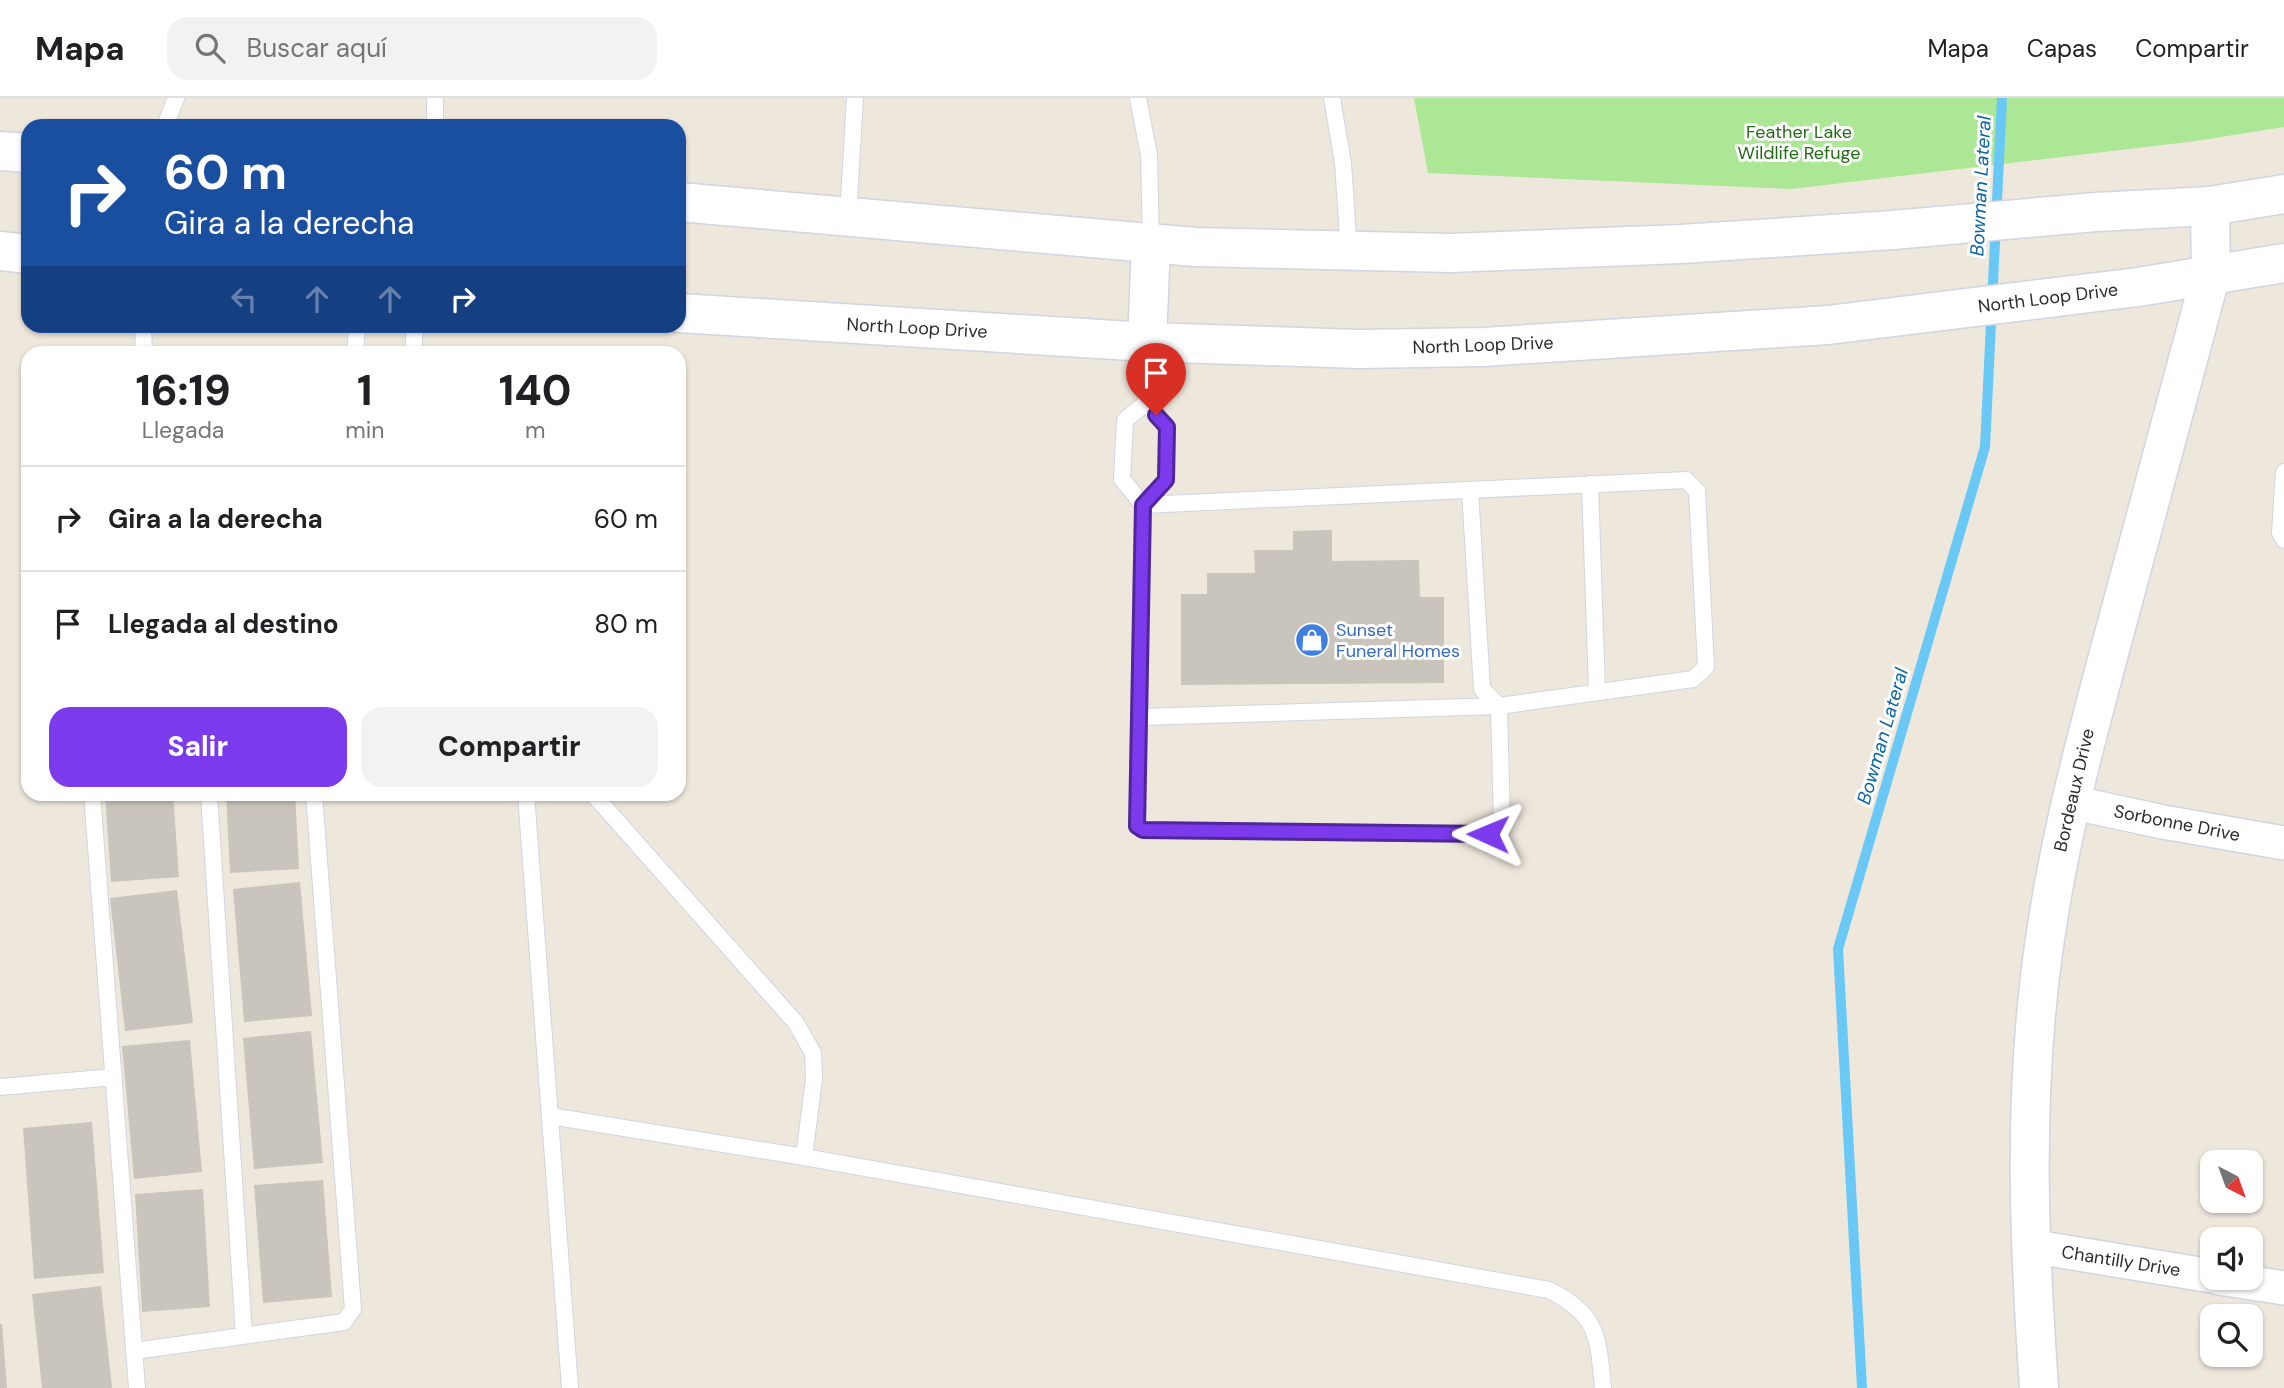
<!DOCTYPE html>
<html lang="es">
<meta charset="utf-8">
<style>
body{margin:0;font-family:"DM Sans",sans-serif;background:#f2f2f2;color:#202124;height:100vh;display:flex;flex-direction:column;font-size:26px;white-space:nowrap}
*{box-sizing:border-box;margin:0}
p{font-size:23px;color:#757577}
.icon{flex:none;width:38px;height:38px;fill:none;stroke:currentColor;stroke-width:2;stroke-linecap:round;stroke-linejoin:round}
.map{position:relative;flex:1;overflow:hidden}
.side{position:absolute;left:21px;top:248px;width:665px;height:455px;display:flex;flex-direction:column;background:#fff;border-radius:21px;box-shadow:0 2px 5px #0004}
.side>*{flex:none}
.top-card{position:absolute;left:21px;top:21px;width:665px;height:214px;border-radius:21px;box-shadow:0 2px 5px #0004;background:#1a4fa0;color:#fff;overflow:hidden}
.needle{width:46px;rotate:139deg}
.controls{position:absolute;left:2200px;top:1052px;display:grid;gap:14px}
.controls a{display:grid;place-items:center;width:63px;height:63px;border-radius:14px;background:#fff;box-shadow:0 2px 5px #0004;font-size:35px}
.pin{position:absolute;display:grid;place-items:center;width:60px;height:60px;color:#fff;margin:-72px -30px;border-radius:50% 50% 50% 0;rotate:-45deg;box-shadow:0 0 7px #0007}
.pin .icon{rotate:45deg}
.me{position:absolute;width:77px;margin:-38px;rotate:271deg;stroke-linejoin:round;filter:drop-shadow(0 0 5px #0008)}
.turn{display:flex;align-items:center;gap:24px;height:147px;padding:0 28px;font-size:32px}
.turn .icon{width:91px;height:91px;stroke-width:2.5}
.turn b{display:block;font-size:49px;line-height:60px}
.lanes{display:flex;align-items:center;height:66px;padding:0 28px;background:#0003;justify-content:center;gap:35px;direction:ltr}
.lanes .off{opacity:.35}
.eta{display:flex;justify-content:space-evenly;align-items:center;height:119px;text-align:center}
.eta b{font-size:42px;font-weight:800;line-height:49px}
.primary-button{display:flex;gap:14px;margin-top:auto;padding:14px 28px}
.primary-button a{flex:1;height:80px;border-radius:21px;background:#7c3aed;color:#fff;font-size:28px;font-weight:800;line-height:80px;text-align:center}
.primary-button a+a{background:#f2f2f2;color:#202124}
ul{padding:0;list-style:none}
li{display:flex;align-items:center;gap:21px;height:105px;padding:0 28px;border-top:2px solid #e0e0e0}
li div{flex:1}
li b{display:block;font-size:26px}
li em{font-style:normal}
header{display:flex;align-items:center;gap:42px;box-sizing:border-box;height:98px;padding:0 35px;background:#fff;border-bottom:2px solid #e0e0e0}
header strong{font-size:33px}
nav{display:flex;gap:38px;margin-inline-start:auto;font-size:24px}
.search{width:490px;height:63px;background:#f2f2f2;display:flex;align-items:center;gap:18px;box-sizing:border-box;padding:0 24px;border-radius:21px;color:#757577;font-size:26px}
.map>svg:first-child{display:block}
.green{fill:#ace795}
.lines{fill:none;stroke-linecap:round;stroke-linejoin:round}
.stream{stroke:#69c8f6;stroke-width:10}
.building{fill:#c9c4bc}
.service-casing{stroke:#d1d4e4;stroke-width:18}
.minor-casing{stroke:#d1d4e4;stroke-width:36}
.tertiary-casing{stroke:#d1d4e4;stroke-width:41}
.secondary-casing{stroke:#d1d4e4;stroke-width:41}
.service{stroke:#fff;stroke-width:16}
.minor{stroke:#fff;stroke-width:33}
.tertiary{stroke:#fff;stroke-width:38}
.secondary{stroke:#fff;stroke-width:38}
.route-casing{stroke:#51269a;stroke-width:18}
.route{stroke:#7c3aed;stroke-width:12}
.labels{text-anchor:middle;stroke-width:6;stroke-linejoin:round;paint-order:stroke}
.park-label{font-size:18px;fill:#236d16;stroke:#fff}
.street-label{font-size:18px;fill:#2b2b2b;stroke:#fff}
.shop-label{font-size:18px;fill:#366cbe;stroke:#fff;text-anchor:start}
.water-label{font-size:19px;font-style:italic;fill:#0664a4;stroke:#fff}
</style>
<header>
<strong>Mapa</strong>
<div class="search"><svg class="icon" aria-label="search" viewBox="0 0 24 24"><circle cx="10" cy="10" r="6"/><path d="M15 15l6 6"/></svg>Buscar aquí</div>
<nav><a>Mapa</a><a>Capas</a><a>Compartir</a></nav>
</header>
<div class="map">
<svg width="2284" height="1290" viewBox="0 0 2284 1290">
<rect width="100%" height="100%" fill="#eee7dc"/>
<path class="green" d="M 1414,0 L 2284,0 L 2284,29 L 2196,43 L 1791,91 L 1428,75 Z"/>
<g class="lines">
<path class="stream" d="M 1862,1290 L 1838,851 L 1985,349 L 2002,0"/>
</g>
<path class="building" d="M 1332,432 L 1332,463 L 1419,462 L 1420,499 L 1444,499 L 1444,585 L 1181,587 L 1181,496 L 1207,496 L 1207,475 L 1255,475 L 1254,452 L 1293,452 L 1293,433 Z
M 105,696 L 173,696 L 179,779 L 111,784 Z
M 226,696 L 295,696 L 299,771 L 230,775 Z
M 300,784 L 312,918 L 244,924 L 233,791 Z
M 177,792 L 193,925 L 125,933 L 110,800 Z
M 311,933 L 323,1065 L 254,1071 L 243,940 Z
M 190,942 L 202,1074 L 134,1081 L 122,948 Z
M 92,1024 L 104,1175 L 34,1181 L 23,1030 Z
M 323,1082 L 332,1199 L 263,1205 L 254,1087 Z
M 203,1091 L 210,1209 L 142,1214 L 135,1096 Z
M 101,1188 L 112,1290 L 42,1290 L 32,1196 Z
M 0,1226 L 2,1226 L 7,1290 L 0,1290 Z"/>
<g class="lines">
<g class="service-casing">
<path id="service" d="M 1138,0 L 1149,57 L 1151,145
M 1332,0 L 1343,65 L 1349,153
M 165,28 L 176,0
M 435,28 L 435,0
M 848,119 L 855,0
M 143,228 L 144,256
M 355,256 L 357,228
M 413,256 L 415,228
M 1146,305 L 1125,322 L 1122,381 L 1143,407 L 1166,382 L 1167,329 L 1146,305 L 1147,244
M 2284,374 L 2280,435 L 2284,442
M 1686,382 L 1697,393 L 1706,569 L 1693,581 L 1499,608 L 1502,725 L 1488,736 L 1143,732 L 1137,728 L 1143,407 Z
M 1590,386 L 1597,594
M 1470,392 L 1482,591 L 1499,608
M 1140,619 L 1499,608
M 92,696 L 137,1290
M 209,696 L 244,1237
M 526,696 L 570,1290
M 593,696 L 796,925 L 813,955 L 814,981 L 804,1059
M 0,989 L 114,979
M 550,1018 L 804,1059 L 1549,1192 C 1599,1217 1598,1239 1603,1290
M 134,1253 L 344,1224 L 353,1211 L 314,696"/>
</g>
<g class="minor-casing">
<path id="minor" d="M 2070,704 L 2163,724 L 2284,745
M 2030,1148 L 2212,1178
M 2219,1180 L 2284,1190"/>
</g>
<g class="tertiary-casing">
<path id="tertiary" d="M 2039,1290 C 2030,1159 2024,1028 2038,897 C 2051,768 2085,643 2119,518 C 2149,404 2180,290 2211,176 L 2210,108"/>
</g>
<g class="secondary-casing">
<path id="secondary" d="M 0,53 L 28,55
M 679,104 L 1195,149 L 1450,155 L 1681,146 L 1893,132 L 2096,114 L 2210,108 L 2284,96
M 0,153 L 28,156
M 679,215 L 1147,244 L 1359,251 L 1483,249 L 1828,227 L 2138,189 L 2284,165
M 1147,244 L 1151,145"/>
</g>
<use href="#service" class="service"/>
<use href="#minor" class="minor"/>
<use href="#tertiary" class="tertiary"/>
<use href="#secondary" class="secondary"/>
</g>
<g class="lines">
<g class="route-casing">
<path id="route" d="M 1156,317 L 1167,329 L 1166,382 L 1143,407 L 1137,728 L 1143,732 L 1488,736"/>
</g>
<use href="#route" class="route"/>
</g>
<defs>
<g id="shop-disc" transform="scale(1.75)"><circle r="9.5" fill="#3f7fe0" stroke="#fff"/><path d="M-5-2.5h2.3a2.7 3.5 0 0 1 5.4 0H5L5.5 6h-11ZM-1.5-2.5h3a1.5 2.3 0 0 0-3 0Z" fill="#fff"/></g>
</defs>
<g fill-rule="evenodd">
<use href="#shop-disc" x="1312" y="542"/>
</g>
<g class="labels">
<g class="park-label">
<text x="1799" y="40">Feather Lake<tspan x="1799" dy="21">Wildlife Refuge</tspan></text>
</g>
<g class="street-label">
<text transform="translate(2048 200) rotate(-7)" y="6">North Loop Drive</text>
<text transform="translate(917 230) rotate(3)" y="6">North Loop Drive</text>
<text transform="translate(1483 247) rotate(-2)" y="6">North Loop Drive</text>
<text transform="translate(2074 692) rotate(-77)" y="6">Bordeaux Drive</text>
<text transform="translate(2177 725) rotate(11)" y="6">Sorbonne Drive</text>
<text transform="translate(2121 1163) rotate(9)" y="6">Chantilly Drive</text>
</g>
<g class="shop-label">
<text x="1336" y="538">Sunset<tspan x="1336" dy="21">Funeral Homes</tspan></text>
</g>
<g class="water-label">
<text transform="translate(1980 88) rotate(-87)" y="7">Bowman Lateral</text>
<text transform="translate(1882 638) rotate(-74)" y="7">Bowman Lateral</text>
</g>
</g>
</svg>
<div class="controls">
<a><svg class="needle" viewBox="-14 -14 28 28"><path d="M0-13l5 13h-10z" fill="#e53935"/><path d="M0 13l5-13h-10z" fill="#757577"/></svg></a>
<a><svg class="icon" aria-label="sound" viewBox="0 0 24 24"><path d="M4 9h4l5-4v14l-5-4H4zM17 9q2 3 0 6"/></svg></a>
<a><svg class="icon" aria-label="search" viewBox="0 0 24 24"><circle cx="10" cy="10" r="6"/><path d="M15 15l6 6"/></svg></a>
</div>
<div class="pin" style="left:1156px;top:317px;background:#d93025"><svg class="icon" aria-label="arrive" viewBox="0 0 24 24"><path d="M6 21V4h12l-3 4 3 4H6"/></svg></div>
<svg class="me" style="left:1488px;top:736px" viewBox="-20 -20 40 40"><path d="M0-17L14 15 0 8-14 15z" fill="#7c3aed" stroke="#fff" stroke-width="4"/></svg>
<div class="top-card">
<div class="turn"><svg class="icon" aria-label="right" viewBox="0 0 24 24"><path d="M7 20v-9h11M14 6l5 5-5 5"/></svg><div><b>60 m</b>Gira a la derecha</div></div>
<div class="lanes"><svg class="icon off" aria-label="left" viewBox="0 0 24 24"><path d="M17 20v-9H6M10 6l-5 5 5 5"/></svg><svg class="icon off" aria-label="ahead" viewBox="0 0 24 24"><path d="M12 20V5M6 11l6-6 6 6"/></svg><svg class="icon off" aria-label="ahead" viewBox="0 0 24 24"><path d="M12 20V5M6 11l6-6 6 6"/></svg><svg class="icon" aria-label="right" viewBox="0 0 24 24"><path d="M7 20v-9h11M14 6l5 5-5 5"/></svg></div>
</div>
<section class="side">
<div class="eta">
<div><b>16:19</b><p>Llegada</p></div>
<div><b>1</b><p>min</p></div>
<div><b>140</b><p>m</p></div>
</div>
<ul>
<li><svg class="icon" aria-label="right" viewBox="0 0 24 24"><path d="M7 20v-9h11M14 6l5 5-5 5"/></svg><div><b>Gira a la derecha</b></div><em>60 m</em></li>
<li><svg class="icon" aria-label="arrive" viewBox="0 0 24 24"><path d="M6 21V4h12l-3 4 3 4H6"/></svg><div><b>Llegada al destino</b></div><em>80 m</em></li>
</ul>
<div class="primary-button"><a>Salir</a><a>Compartir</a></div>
</section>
</div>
